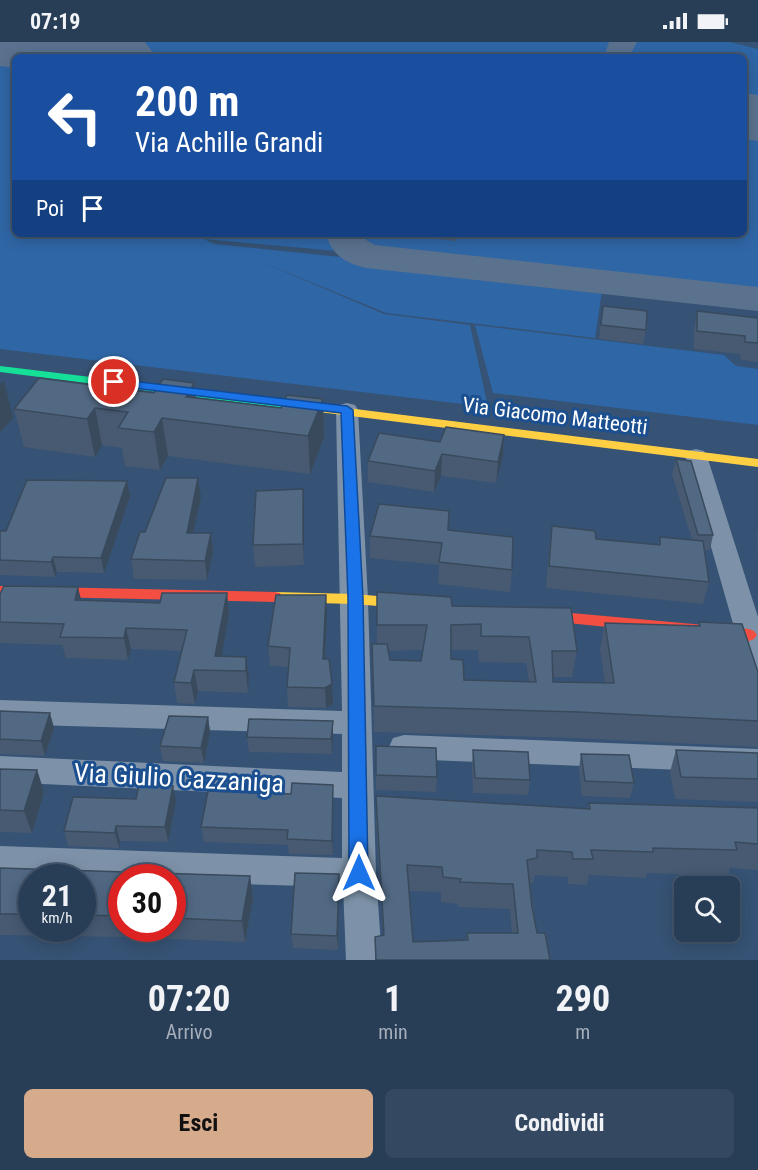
<!DOCTYPE html>
<html lang="it">
<style>
body{margin:0;font-family:"Roboto Condensed",sans-serif;background:#344961;color:#f1f3f6;height:100vh;display:flex;flex-direction:column;font-size:22px;white-space:nowrap}
*{box-sizing:border-box;margin:0}
p{font-size:20px;color:#a5aeba}
.icon{flex:none;width:33px;height:33px;fill:none;stroke:currentColor;stroke-width:2;stroke-linecap:round;stroke-linejoin:round}
.map{position:relative;height:918px;overflow:hidden}
.side{display:flex;flex-direction:column;background:#283e57;flex:1}
.side>*{flex:none}
.guide{position:absolute;left:12px;top:12px;width:735px;height:183px;border-radius:9px;box-shadow:0 3px 15px #0003,0 0 0 2px #44576d;background:#1a4fa0;color:#fff;overflow:hidden}
.tools{position:absolute;left:674px;top:834px;display:grid;gap:12px}
.tools a{display:grid;place-items:center;width:66px;height:66px;border-radius:9px;background:#283e57;box-shadow:0 3px 15px #0003,0 0 0 2px #44576d;font-size:30px}
.speed{position:absolute;left:18px;top:822px;display:flex;gap:12px;font-size:30px;font-weight:700;text-align:center}
.speed>*{display:grid;place-content:center;width:78px;height:78px;border-radius:50%;background:#283e57;box-shadow:0 3px 15px #0003,0 0 0 2px #44576d;line-height:1}
.speed small{font-size:15px;font-weight:400}
.speed .limit{border:9px solid #d22;background:#fff;color:#111}
.pin{position:absolute;display:grid;place-items:center;width:51px;height:51px;color:#fff;margin:-26px;border:3px solid #fff;border-radius:50%;box-shadow:0 2px 6px #0007}
.me{position:absolute;width:66px;margin:-33px;rotate:0deg;stroke-linejoin:round;filter:drop-shadow(0 0 4px #0008)}
.turn{display:flex;align-items:center;gap:21px;height:126px;padding:0 24px;font-size:27px}
.turn .icon{width:78px;height:78px;stroke-width:2.5}
.turn b{display:block;font-size:42px;line-height:51px}
.then{display:flex;align-items:center;height:57px;padding:0 24px;background:#0003;gap:12px;font-size:22px}
.eta{display:flex;justify-content:space-evenly;align-items:center;height:102px;text-align:center}
.eta b{font-size:36px;font-weight:700;line-height:42px}
.cta{display:flex;gap:12px;margin-top:auto;padding:12px 24px}
.cta a{flex:1;height:69px;border-radius:9px;background:#d6ab8b;color:#111;font-size:24px;font-weight:700;line-height:69px;text-align:center}
.cta a+a{background:#344961;color:#f1f3f6}
.status{display:flex;justify-content:space-between;align-items:center;height:42px;padding:0 30px;background:#283e57;direction:ltr}
.status svg{height:16px;fill:currentColor}
.map>svg:first-child{display:block}
.green{fill:#2f66a5}
.lines{fill:none;stroke-linecap:round;stroke-linejoin:round}
.taxiway{fill:#5a728e;fill-rule:evenodd}
.runway{fill:#5a728e;fill-rule:evenodd}
.street{fill:#7d92a8;fill-rule:evenodd}
.fast{fill:#16e098;fill-rule:evenodd}
.slow{fill:#ffcf43;fill-rule:evenodd}
.jam{fill:#f24e42;fill-rule:evenodd}
.wall{fill:#475a72;fill-rule:evenodd}
.shaded-wall{fill:#394a5c}
.building{fill:#526984;stroke:#394a5c;stroke-width:1.5;fill-rule:evenodd}
.route{fill:#1a73e8;stroke:#114b97;stroke-width:1.5}
.labels{text-anchor:middle;stroke-width:6;stroke-linejoin:round;paint-order:stroke}
.street-label{font-size:21px;fill:#fff;stroke:#1b4f8f}
.near-street-label{font-size:26px;fill:#fff;stroke:#1b4f8f}
</style>
<div class="status"><b>07:19</b><svg viewBox="0 0 49 12"><path d="M0 12V9h3v3zM5 12V6h3v6zM10 12V3h3v9zM15 12V0h3v12zM26 1h20v11H26zM47 4h2v5h-2z"/></svg></div>
<div class="map">
<svg width="758" height="918" viewBox="0 0 758 918">
<rect width="100%" height="100%" fill="#365274"/>
<path class="green" d="M 50,0 L 730,0 L 758,7 L 758,66 L 744,65 L 744,15 L 211,15 Z
M 0,13 L 24,15 L 15,15 L 15,192 L 337,192 L 336,209 L 204,197 L 214,202 L 603,242 L 595,296 L 386,271 L 257,218 L 384,272 L 470,283 L 488,365 L 0,307 Z
M 744,85 L 758,86 L 758,250 L 369,211 L 358,204 L 355,192 L 744,192 Z
M 475,283 L 724,313 L 736,324 L 758,327 L 758,383 L 493,351 Z"/>
<g class="lines">
<path class="taxiway" d="M 609,0 L 637,0 L 629,15 L 610,15 L 606,9 Z
M 326,192 L 364,192 L 366,198 L 375,203 L 758,245 L 758,269 L 366,226 C 345,221 332,213 326,192 Z"/>
<path class="runway" d="M 0,0 L 145,0 L 156,15 L 15,15 L 15,26 L 0,24 Z
M 744,51 L 758,53 L 758,99 L 744,97 Z"/>
<path class="street" d="M 347,361 L 355,363 L 358,368 L 368,557 L 376,831 L 382,918 L 346,918 L 343,845 L 172,840 L 172,836 L 122,836 L 122,838 L 0,834 L 0,804 L 342,816 L 342,756 L 0,740 L 0,714 L 342,730 L 342,692 L 0,682 L 0,658 L 342,669 L 336,368 L 339,363 Z
M 696,407 L 704,409 L 707,414 L 758,575 L 758,631 L 748,627 L 744,620 L 685,414 L 688,409 Z
M 404,693 L 758,707 L 758,731 L 404,717 L 393,714 L 389,705 L 393,696 Z"/>
<path class="fast" d="M 0,324 L 323,363 L 329,367 L 323,371 L 0,330 Z"/>
<path class="slow" d="M 323,363 L 758,417 L 758,425 L 319,370 L 317,367 Z
M 275,550 L 355,552 L 422,558 L 427,559 L 429,563 L 427,567 L 422,568 L 355,562 L 275,560 L 270,559 L 268,555 L 270,551 Z"/>
<path class="jam" d="M 0,544 L 275,550 L 280,551 L 282,555 L 280,559 L 275,560 L 0,554 Z
M 527,567 L 749,587 L 754,589 L 757,593 L 754,597 L 749,599 L 527,577 L 522,576 L 519,572 L 522,568 Z"/>
</g>
<path class="wall" d="M 386,192 L 459,192 L 456,199 Z
M 603,264 L 646,288 L 643,302 L 599,297 Z
M 697,269 L 758,276 L 758,320 L 741,318 L 740,312 L 694,307 L 694,287 Z
M 194,341 L 196,356 L 281,366 L 323,357 L 324,395 L 310,432 L 168,414 L 160,428 L 125,424 L 122,406 L 102,403 L 95,415 L 24,405 L 14,367 L 154,351 Z
M 504,393 L 503,414 L 496,441 L 441,434 L 434,450 L 368,440 L 368,419 L 440,400 Z
M 676,417 L 713,493 L 710,508 L 705,508 L 709,540 L 703,562 L 546,546 L 549,506 L 552,484 L 596,497 L 658,503 L 660,495 L 692,498 L 672,432 Z
M 130,454 L 104,531 L 57,530 L 55,535 L 0,533 L 0,489 L 6,489 Z
M 201,455 L 193,491 L 211,491 L 213,511 L 207,538 L 134,537 L 131,517 L 145,490 Z
M 304,469 L 304,523 L 255,525 L 253,503 Z
M 448,488 L 512,528 L 510,550 L 438,542 L 439,523 L 370,516 L 370,494 Z
M 758,488 L 758,522 L 757,493 Z
M 377,550 L 452,564 L 577,609 L 572,635 L 553,635 L 553,640 L 605,641 L 600,607 L 605,581 L 698,584 L 699,580 L 758,630 L 758,705 L 575,696 L 374,690 L 372,602 L 377,602 ZM 423,608 L 421,619 L 390,618 L 388,609 ZM 451,608 L 478,608 L 479,620 L 526,621 L 529,639 L 464,638 L 451,617 Z
M 227,551 L 229,572 L 221,614 L 246,615 L 249,636 L 248,651 L 198,649 L 195,662 L 177,661 L 174,640 L 182,609 L 131,607 L 128,618 L 66,616 L 62,603 L 0,601 L 0,552 L 81,558 L 160,561 Z
M 327,573 L 325,617 L 333,662 L 326,666 L 288,665 L 287,645 L 288,625 L 270,624 L 268,604 Z
M 0,669 L 54,686 L 45,714 L 0,712 Z
M 208,675 L 210,690 L 204,721 L 163,719 L 160,704 Z
M 333,679 L 333,694 L 332,712 L 249,710 L 247,695 Z
M 376,704 L 437,735 L 436,750 L 376,748 Z
M 473,708 L 530,738 L 528,753 L 473,751 L 472,723 Z
M 676,708 L 758,711 L 758,760 L 675,757 L 670,730 Z
M 581,712 L 634,741 L 630,756 L 582,754 L 579,727 Z
M 0,727 L 37,728 L 44,750 L 32,791 L 0,790 Z
M 376,754 L 588,767 L 589,761 L 758,766 L 758,828 L 730,826 L 728,834 L 647,831 L 646,836 L 589,833 L 587,843 L 568,842 L 568,835 L 535,833 L 533,841 L 530,842 L 537,891 L 550,918 L 375,918 L 375,895 L 383,893 L 376,779 ZM 409,849 L 441,850 L 441,860 L 458,862 L 458,865 L 510,867 L 512,891 L 467,891 L 466,898 L 413,900 Z
M 136,757 L 176,759 L 168,800 L 120,799 L 119,806 L 68,804 L 64,789 Z
M 333,758 L 333,813 L 289,812 L 288,803 L 204,800 L 201,785 Z
M 0,826 L 250,834 L 253,856 L 245,900 L 123,895 L 0,893 ZM 32,836 L 82,836 L 82,886 L 32,886 ZM 122,836 L 172,836 L 172,886 L 122,886 Z
M 339,847 L 338,908 L 293,906 L 291,892 Z"/>
<path class="shaded-wall" d="M 4,339 L 13,376 L 0,390 L 0,342 Z
M 194,341 L 199,378 L 186,355 Z
M 323,357 L 324,395 L 310,432 L 308,394 Z
M 95,366 L 102,403 L 95,415 L 87,377 Z
M 162,376 L 168,414 L 160,428 L 154,390 Z
M 504,393 L 503,414 L 496,441 L 498,420 Z
M 442,412 L 441,434 L 434,450 L 435,429 Z
M 198,436 L 201,455 L 189,510 L 187,491 Z
M 127,439 L 130,454 L 104,531 L 101,516 Z
M 303,447 L 304,469 L 304,523 L 303,502 Z
M 211,491 L 213,511 L 207,538 L 205,519 Z
M 53,515 L 57,530 L 55,535 L 51,520 Z
M 78,545 L 83,566 L 75,558 Z
M 227,551 L 229,572 L 219,628 L 215,614 Z
M 326,553 L 327,573 L 324,637 L 323,617 Z
M 126,586 L 131,607 L 128,618 L 124,596 Z
M 246,615 L 249,636 L 248,651 L 246,629 Z
M 194,628 L 198,649 L 195,662 L 191,641 Z
M 332,642 L 333,662 L 326,666 L 325,646 Z
M 50,671 L 54,686 L 45,714 L 41,699 Z
M 208,675 L 210,690 L 204,721 L 201,706 Z
M 333,679 L 333,694 L 332,712 L 331,697 Z
M 37,728 L 44,750 L 32,791 L 24,769 Z
M 333,743 L 333,813 L 332,799 Z
M 173,744 L 176,759 L 168,800 L 165,785 Z
M 116,784 L 120,799 L 119,806 L 115,791 Z
M 339,832 L 339,847 L 338,908 L 337,894 Z
M 250,834 L 253,856 L 245,900 L 242,879 Z"/>
<path class="building" d="M 603,264 L 647,269 L 646,288 L 601,283 Z
M 697,269 L 758,276 L 758,301 L 745,300 L 745,294 L 697,289 Z
M 39,336 L 154,351 L 163,337 L 194,341 L 186,355 L 281,366 L 287,353 L 323,357 L 308,394 L 162,376 L 154,390 L 118,386 L 128,370 L 95,366 L 87,377 L 14,367 Z
M 446,385 L 504,393 L 498,420 L 442,412 L 435,429 L 368,419 L 379,391 L 440,400 Z
M 676,417 L 691,419 L 713,493 L 698,493 Z
M 166,436 L 198,436 L 187,491 L 211,491 L 205,519 L 131,517 L 140,490 L 145,490 Z
M 27,438 L 127,439 L 101,516 L 53,515 L 51,520 L 0,518 L 0,489 L 6,489 Z
M 303,447 L 303,502 L 253,503 L 256,449 Z
M 379,462 L 449,469 L 448,488 L 513,495 L 512,528 L 439,520 L 442,501 L 370,494 Z
M 552,484 L 595,489 L 596,497 L 660,503 L 660,495 L 703,499 L 709,540 L 549,524 Z
M 4,544 L 78,545 L 75,558 L 160,561 L 162,551 L 227,551 L 215,614 L 246,615 L 246,629 L 194,628 L 191,641 L 174,640 L 187,588 L 126,586 L 124,596 L 60,595 L 64,582 L 0,580 L 0,552 Z
M 377,550 L 451,555 L 452,564 L 571,566 L 577,609 L 552,609 L 553,640 L 614,641 L 605,581 L 700,584 L 699,580 L 742,582 L 758,630 L 758,679 L 579,670 L 374,664 L 372,602 L 387,602 L 390,618 L 421,619 L 427,583 L 377,583 ZM 481,582 L 481,594 L 529,595 L 536,640 L 464,638 L 463,618 L 451,617 L 451,583 Z
M 276,553 L 326,553 L 323,617 L 329,617 L 332,642 L 325,646 L 287,645 L 290,606 L 268,604 Z
M 0,669 L 50,671 L 41,699 L 0,697 Z
M 169,674 L 208,675 L 201,706 L 160,704 Z
M 249,677 L 333,679 L 331,697 L 247,695 Z
M 376,704 L 436,706 L 437,735 L 376,733 Z
M 473,708 L 528,710 L 530,738 L 475,736 Z
M 676,708 L 758,711 L 758,737 L 681,735 Z
M 581,712 L 629,713 L 634,741 L 585,739 Z
M 0,727 L 37,728 L 24,769 L 0,768 Z
M 292,741 L 333,743 L 332,799 L 287,797 L 288,788 L 201,785 L 208,749 L 291,752 Z
M 139,743 L 173,744 L 165,785 L 116,784 L 115,791 L 64,789 L 73,755 L 136,757 Z
M 376,754 L 590,767 L 589,761 L 758,766 L 758,802 L 735,800 L 737,808 L 653,806 L 653,810 L 591,808 L 593,817 L 573,817 L 572,810 L 537,808 L 537,816 L 527,818 L 532,865 L 537,891 L 545,891 L 550,918 L 376,918 L 375,895 L 384,893 ZM 407,823 L 442,825 L 443,835 L 461,837 L 460,840 L 513,842 L 518,891 L 467,891 L 468,898 L 413,900 Z
M 0,826 L 250,834 L 242,879 L 172,876 L 172,836 L 122,836 L 122,874 L 82,873 L 82,836 L 32,836 L 32,872 L 0,872 Z
M 295,831 L 339,832 L 337,894 L 291,892 Z"/>
<path class="route" d="M 114,337 L 347,364 L 353,368 L 363,556 L 368,831 L 366,837 L 359,840 L 352,837 L 349,831 L 348,556 L 341,371 L 109,343 L 108,340 Z"/>
<g class="labels">
<g class="street-label">
<text transform="translate(555 374) rotate(7)" y="7">Via Giacomo Matteotti</text>
</g>
<g class="near-street-label">
<text transform="translate(179 736) rotate(3)" y="9">Via Giulio Cazzaniga</text>
</g>
</g>
</svg>
<div class="tools">
<a><svg class="icon" aria-label="search" viewBox="0 0 24 24"><circle cx="10" cy="10" r="6"/><path d="M15 15l6 6"/></svg></a>
</div>
<div class="speed"><div>21<small>km/h</small></div><div class="limit">30</div></div>
<div class="pin" style="left:114px;top:340px;background:#d93025"><svg class="icon" aria-label="arrive" viewBox="0 0 24 24"><path d="M6 21V4h12l-3 4 3 4H6"/></svg></div>
<svg class="me" style="left:359px;top:831px" viewBox="-20 -20 40 40"><path d="M0-17L14 15 0 8-14 15z" fill="#1a73e8" stroke="#fff" stroke-width="4"/></svg>
<div class="guide">
<div class="turn"><svg class="icon" aria-label="left" viewBox="0 0 24 24"><path d="M17 20v-9H6M10 6l-5 5 5 5"/></svg><div><b>200 m</b>Via Achille Grandi</div></div>
<div class="then">Poi<svg class="icon" aria-label="arrive" viewBox="0 0 24 24"><path d="M6 21V4h12l-3 4 3 4H6"/></svg></div>
</div>
</div>
<section class="side">
<div class="eta">
<div><b>07:20</b><p>Arrivo</p></div>
<div><b>1</b><p>min</p></div>
<div><b>290</b><p>m</p></div>
</div>
<div class="cta"><a>Esci</a><a>Condividi</a></div>
</section>
